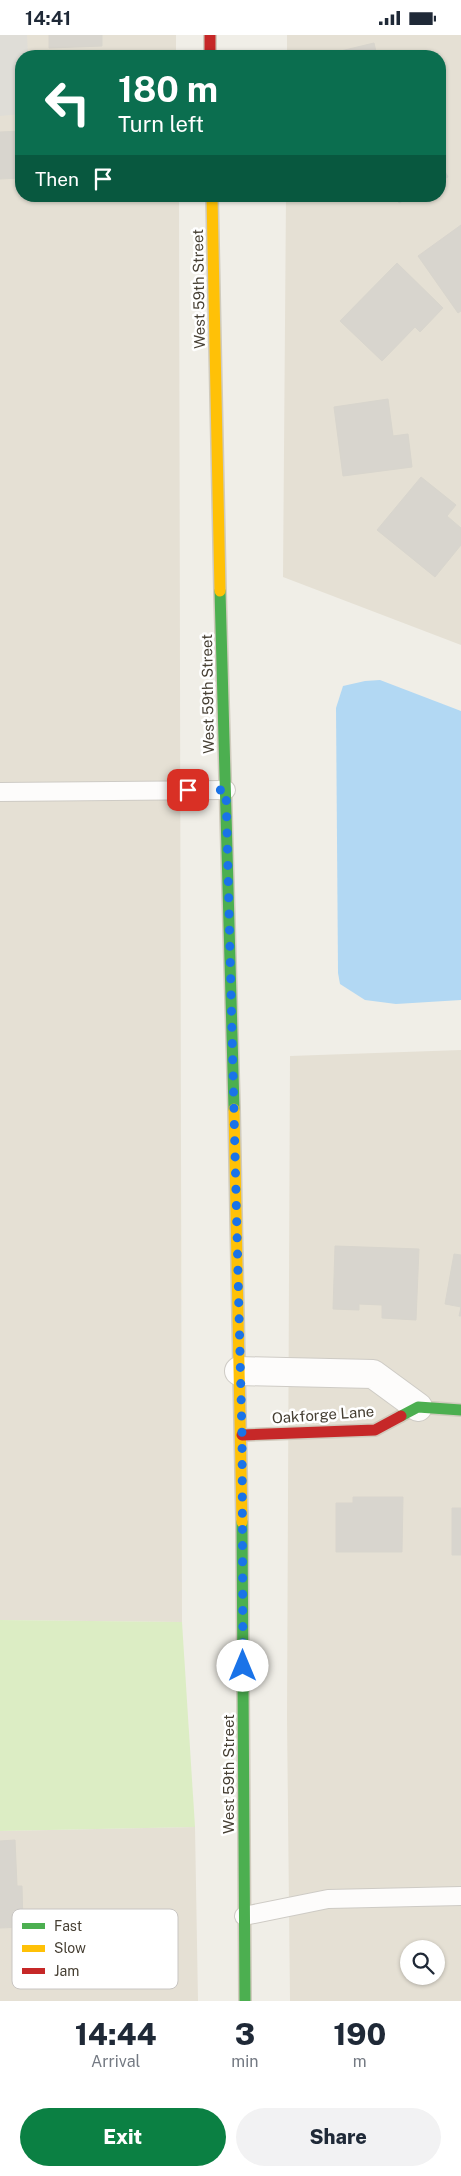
<!DOCTYPE html>
<style>
body{margin:0;font-family:"Public Sans",sans-serif;background:#f2f2f3;color:#1f2937;height:100vh;display:flex;flex-direction:column;font-size:19px;white-space:nowrap}
*{box-sizing:border-box;margin:0}
p{font-size:16px;color:#747a83}
.icon{flex:none;width:28px;height:28px;fill:none;stroke:currentColor;stroke-width:2;stroke-linecap:round;stroke-linejoin:round}
.map{position:relative;height:1966px;overflow:hidden}
.drawer{display:flex;flex-direction:column;background:#fff;flex:1}
.drawer>*{flex:none}
.guide{position:absolute;left:15px;top:15px;width:431px;height:152px;border-radius:20px;box-shadow:0 1px 4px #0004;background:#0b6e4f;color:#fff;overflow:hidden}
.buttons{position:absolute;left:400px;top:1905px;display:grid;gap:10px}
.buttons a{display:grid;place-items:center;width:45px;height:45px;border-radius:50%;background:#fff;box-shadow:0 1px 4px #0004;font-size:25px}
.pin{position:absolute;display:grid;place-items:center;width:42px;height:42px;color:#fff;margin:-21px;border-radius:10px;box-shadow:0 2px 8px #0006}
.me{position:absolute;width:55px;margin:-28px;rotate:0deg;stroke-linejoin:round;filter:drop-shadow(0 0 4px #0008)}
.turn{display:flex;align-items:center;gap:18px;height:105px;padding:0 20px;font-size:22px}
.turn .icon{width:65px;height:65px;stroke-width:2.5}
.turn b{display:block;font-size:35px;line-height:42px}
.then{display:flex;align-items:center;height:48px;padding:0 20px;background:#0003;gap:10px;font-size:19px}
.eta{display:flex;justify-content:space-evenly;align-items:center;height:85px;text-align:center}
.eta b{font-size:30px;font-weight:800;line-height:35px}
.primary-button{display:flex;gap:10px;margin-top:auto;padding:10px 20px}
.primary-button a{flex:1;height:58px;border-radius:30px;background:#0b8043;color:#fff;font-size:20px;font-weight:800;line-height:58px;text-align:center}
.primary-button a+a{background:#f2f2f3;color:#1f2937}
.status{display:flex;justify-content:space-between;align-items:center;height:35px;padding:0 25px;background:#fff;direction:ltr}
.status svg{height:14px;fill:currentColor}
.map>svg:first-child{display:block}
.residential{fill:#e5e0d4;fill-rule:evenodd}
.green{fill:#dcedc4}
.parking{fill:#dfddd7}
.water{fill:#b2d8f3}
.building{fill:#d8d5ce;stroke:#d8d5cd}
.lines{fill:none;stroke-linecap:round;stroke-linejoin:round}
.lane-casing{stroke:#cecbc5;stroke-width:20}
.street-casing{stroke:#cecbc5;stroke-width:30}
.fast-casing{stroke:#d0cbbd;stroke-width:14}
.slow-casing{stroke:#d0cbbd;stroke-width:14}
.jam-casing{stroke:#d0cbbd;stroke-width:14}
.lane{stroke:#fdfcfb;stroke-width:18}
.street{stroke:#fdfcfb;stroke-width:28}
.fast{stroke:#4caf50;stroke-width:11}
.slow{stroke:#ffc107;stroke-width:11}
.jam{stroke:#c62828;stroke-width:11}
.route{stroke:#1a73e8;stroke-width:9;stroke-dasharray:0 16.2}
.labels{text-anchor:middle;stroke-width:5;stroke-linejoin:round;paint-order:stroke}
.street-label{font-size:15px;fill:#463f33;stroke:#fff}
.key{fill:#fff;stroke:#c8c5c2;stroke-width:1}
.key-label{font-size:14px;fill:#463f33}
</style>
<div class="status"><b>14:41</b><svg viewBox="0 0 49 12"><path d="M0 12V9h3v3zM5 12V6h3v6zM10 12V3h3v9zM15 12V0h3v12zM26 1h20v11H26zM47 4h2v5h-2z"/></svg></div>
<div class="map">
<svg width="461" height="1966" viewBox="0 0 461 1966">
<rect width="100%" height="100%" fill="#f0eee7"/>
<path class="residential" d="M 0,0 L 176,0 L 176,21 L 21,21 L 21,161 L 179,161 L 182,1587 L 0,1585 Z
M 287,0 L 461,0 L 461,610 L 283,542 L 286,161 L 440,161 L 440,21 L 287,21 Z
M 461,1015 L 461,1966 L 290,1966 L 287,1683 L 290,1021 ZM 409,1914 L 436,1914 L 436,1941 L 409,1941 Z
M 195,1792 L 198,1966 L 0,1966 L 0,1796 Z"/>
<path class="green" d="M 0,1585 L 182,1587 L 195,1792 L 0,1796 Z"/>
<path class="parking" d="M 0,0 L 27,0 L 28,21 L 21,21 L 21,79 L 0,81 Z"/>
<path class="water" d="M 380,645 L 461,676 L 461,965 L 396,969 L 365,965 L 340,949 L 338,938 L 336,673 L 343,651 L 365,646 Z"/>
<path class="building" d="M 49,0 L 102,0 L 102,11 L 49,13 Z
M 374,8 L 377,21 L 324,21 L 324,20 Z
M 21,96 L 21,143 L 0,144 L 0,97 Z
M 440,127 L 448,142 L 440,146 Z
M 396,161 L 412,161 L 399,168 Z
M 461,190 L 461,276 L 458,278 L 418,221 Z
M 397,228 L 443,273 L 420,297 L 415,292 L 382,326 L 340,286 Z
M 388,364 L 393,401 L 408,399 L 412,432 L 343,441 L 334,372 Z
M 421,442 L 456,470 L 447,481 L 461,493 L 461,510 L 435,542 L 377,495 Z
M 335,1211 L 419,1214 L 416,1285 L 382,1283 L 382,1270 L 359,1269 L 359,1275 L 333,1274 Z
M 454,1219 L 461,1220 L 461,1281 L 459,1281 L 461,1272 L 445,1269 Z
M 353,1462 L 403,1462 L 402,1517 L 336,1517 L 336,1468 L 353,1468 Z
M 452,1473 L 461,1473 L 461,1520 L 452,1520 Z
M 15,1805 L 17,1851 L 22,1851 L 23,1892 L 0,1893 L 0,1806 Z"/>
<g class="lines">
<g class="lane-casing">
<path id="lane" d="M 0,757 L 226,755
M 244,1881 L 328,1864 L 461,1861"/>
</g>
<g class="street-casing">
<path id="street" d="M 239,1336 L 373,1339 L 418,1372"/>
</g>
<g class="fast-casing">
<path id="fast" d="M 220,556 L 234,1074
M 401,1381 L 418,1372 L 461,1375
M 242,1487 L 245,1966"/>
</g>
<g class="slow-casing">
<path id="slow" d="M 212,161 L 220,556
M 234,1074 L 242,1487"/>
</g>
<g class="jam-casing">
<path id="jam" d="M 210,0 L 210,21
M 242,1400 L 375,1395 L 401,1381"/>
</g>
<use href="#lane" class="lane"/>
<use href="#street" class="street"/>
<use href="#fast" class="fast"/>
<use href="#slow" class="slow"/>
<use href="#jam" class="jam"/>
</g>
<g class="lines">
<path class="route" d="M 188,755 L 226,755 L 242,1400 L 243,1631"/>
</g>
<g class="labels">
<g class="street-label">
<text transform="translate(199 254) rotate(-91)" y="5">West 59th Street</text>
<text transform="translate(208 659) rotate(-91)" y="5">West 59th Street</text>
<text transform="translate(323 1380) rotate(-4)" y="5">Oakforge Lane</text>
<text transform="translate(229 1739) rotate(-90)" y="5">West 59th Street</text>
</g>
</g>
<rect x="12" y="1874" width="166" height="80" rx="8" class="key"/>
<rect x="22" y="1888" width="23" height="6" fill="#4caf50"/>
<rect x="22" y="1910" width="23" height="7" fill="#ffc107"/>
<rect x="22" y="1933" width="23" height="6" fill="#c62828"/>
<g class="key-label">
<text x="54" y="1896">Fast</text>
<text x="54" y="1918">Slow</text>
<text x="54" y="1941">Jam</text>
</g>
</svg>
<div class="buttons">
<a><svg class="icon" aria-label="search" viewBox="0 0 24 24"><circle cx="10" cy="10" r="6"/><path d="M15 15l6 6"/></svg></a>
</div>
<div class="pin" style="left:188px;top:755px;background:#d93025"><svg class="icon" aria-label="arrive" viewBox="0 0 24 24"><path d="M6 21V4h12l-3 4 3 4H6"/></svg></div>
<svg class="me" style="left:243px;top:1631px" viewBox="-20 -20 40 40"><circle r="19" fill="#fff"/><path d="M0-13L10 11 0 6-10 11z" fill="#1a73e8"/></svg>
<div class="guide">
<div class="turn"><svg class="icon" aria-label="left" viewBox="0 0 24 24"><path d="M17 20v-9H6M10 6l-5 5 5 5"/></svg><div><b>180 m</b>Turn left</div></div>
<div class="then">Then<svg class="icon" aria-label="arrive" viewBox="0 0 24 24"><path d="M6 21V4h12l-3 4 3 4H6"/></svg></div>
</div>
</div>
<section class="drawer">
<div class="eta">
<div><b>14:44</b><p>Arrival</p></div>
<div><b>3</b><p>min</p></div>
<div><b>190</b><p>m</p></div>
</div>
<div class="primary-button"><a>Exit</a><a>Share</a></div>
</section>
